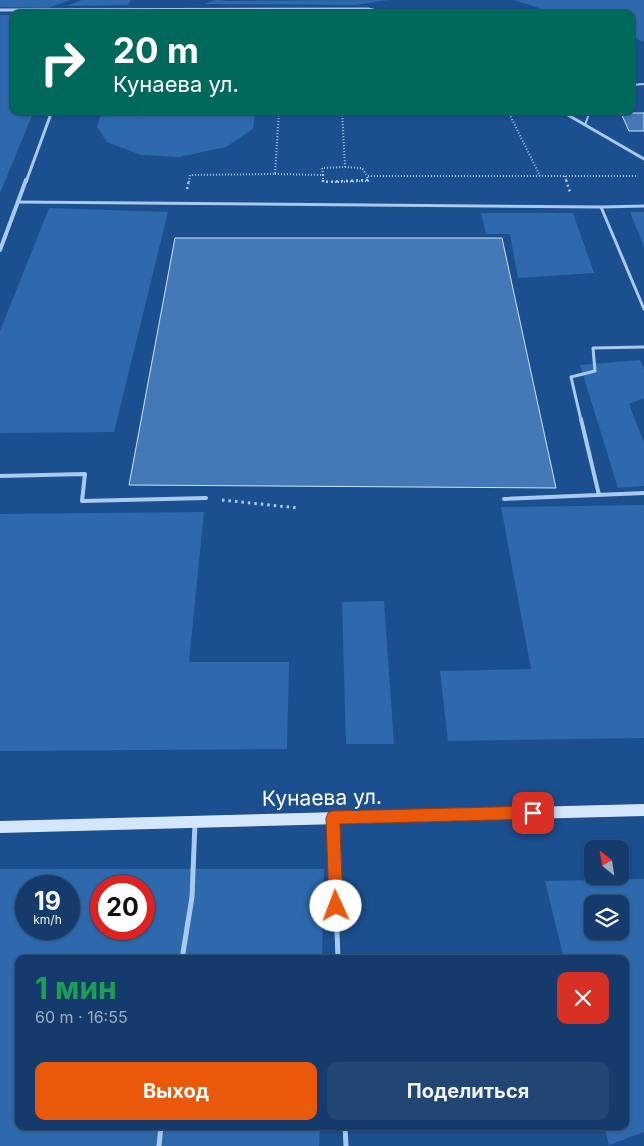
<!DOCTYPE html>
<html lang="ru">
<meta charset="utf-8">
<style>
body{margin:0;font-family:Inter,sans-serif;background:#214673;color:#f1f3f6;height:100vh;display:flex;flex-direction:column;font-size:19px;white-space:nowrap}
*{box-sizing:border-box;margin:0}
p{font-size:16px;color:#9dadc1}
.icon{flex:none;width:28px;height:28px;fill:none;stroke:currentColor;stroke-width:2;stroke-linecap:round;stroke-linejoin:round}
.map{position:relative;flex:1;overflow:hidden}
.panel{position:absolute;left:15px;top:955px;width:614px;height:175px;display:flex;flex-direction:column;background:#143b6b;border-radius:10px;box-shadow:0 1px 4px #0004,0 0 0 1px #33557e}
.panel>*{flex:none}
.guide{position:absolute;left:10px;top:10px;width:625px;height:105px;border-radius:10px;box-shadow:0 1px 4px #0004,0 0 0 1px #33557e;background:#00695c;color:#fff;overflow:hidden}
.needle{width:32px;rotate:330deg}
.controls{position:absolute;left:584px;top:840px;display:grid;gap:10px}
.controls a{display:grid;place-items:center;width:45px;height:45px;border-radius:10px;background:#143b6b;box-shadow:0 1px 4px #0004,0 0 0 1px #33557e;font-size:25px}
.speed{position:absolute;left:15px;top:875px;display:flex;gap:10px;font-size:25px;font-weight:700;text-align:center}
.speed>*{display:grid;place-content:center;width:65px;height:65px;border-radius:50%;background:#143b6b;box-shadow:0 1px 4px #0004,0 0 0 1px #33557e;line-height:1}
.speed small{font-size:12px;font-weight:400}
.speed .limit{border:8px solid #d22;background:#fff;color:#111}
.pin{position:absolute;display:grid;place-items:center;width:42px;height:42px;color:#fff;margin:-21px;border-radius:10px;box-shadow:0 2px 8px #0006}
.me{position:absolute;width:55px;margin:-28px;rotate:358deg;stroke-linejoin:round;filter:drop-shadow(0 0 4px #0008)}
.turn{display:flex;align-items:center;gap:18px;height:105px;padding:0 20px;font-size:22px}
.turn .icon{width:65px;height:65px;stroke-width:2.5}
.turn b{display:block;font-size:35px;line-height:42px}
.round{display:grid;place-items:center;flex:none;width:52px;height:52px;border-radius:10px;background:#214673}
.overview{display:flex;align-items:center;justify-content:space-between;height:85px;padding:0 20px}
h1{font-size:30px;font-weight:700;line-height:38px;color:#1e9e55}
.action{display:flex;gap:10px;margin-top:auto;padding:10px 20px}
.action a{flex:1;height:58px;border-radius:10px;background:#ea580c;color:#fff;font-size:20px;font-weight:700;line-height:58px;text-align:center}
.action a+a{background:#214673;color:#f1f3f6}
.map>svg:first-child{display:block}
.green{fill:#2e69ad;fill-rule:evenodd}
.building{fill:#4478b7;stroke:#cfe3fa}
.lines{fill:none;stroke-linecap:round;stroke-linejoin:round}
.path-far2{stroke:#a9c9ee;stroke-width:2;stroke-dasharray:1 2;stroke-linecap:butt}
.path-far1{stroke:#a9c9ee;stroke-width:2.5;stroke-dasharray:2 3;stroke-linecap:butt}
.path{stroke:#a9c9ee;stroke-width:3;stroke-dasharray:2.5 4;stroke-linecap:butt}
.lane-far3{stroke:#a9c9ee;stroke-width:2}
.lane-far2{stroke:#a9c9ee;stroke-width:3}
.lane-far1{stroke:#a9c9ee;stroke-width:4}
.lane{stroke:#a9c9ee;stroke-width:5}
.street-far1{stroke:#a9c9ee;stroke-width:3}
.street{stroke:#a9c9ee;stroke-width:4}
.secondary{fill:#d6e6fa;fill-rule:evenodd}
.route{fill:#ea580c;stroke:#983908}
.labels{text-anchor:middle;stroke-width:4.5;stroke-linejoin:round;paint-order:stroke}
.near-street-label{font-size:21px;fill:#fff;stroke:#1b4f8f}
</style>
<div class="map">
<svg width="644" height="1146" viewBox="0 0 644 1146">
<rect width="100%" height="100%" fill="#1b4f8f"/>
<path class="green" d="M 0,0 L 70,0 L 48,8 L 0,7 Z
M 82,0 L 131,0 L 128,5 L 66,6 Z
M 215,0 L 229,1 L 389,0 L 354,5 L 204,4 Z
M 514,0 L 644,0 L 644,42 L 631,37 L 631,14 L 557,14 Z
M 0,15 L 14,15 L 14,111 L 34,111 L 0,193 Z
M 102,111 L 255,111 L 253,129 L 226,147 L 179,157 L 141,155 L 107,142 L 97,127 Z
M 49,208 L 168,212 L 114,432 L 0,433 L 0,331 Z
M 630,212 L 644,212 L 644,247 Z
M 481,213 L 573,213 L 594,273 L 518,278 L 510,234 L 486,234 Z
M 640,360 L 644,369 L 644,398 L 629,404 L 644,443 L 644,486 L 618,488 L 580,365 Z
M 644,505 L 644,738 L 448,741 L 440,671 L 531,669 L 501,507 Z
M 204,512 L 189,662 L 289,662 L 287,749 L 0,751 L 0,514 Z
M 384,601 L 394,744 L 346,744 L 342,602 Z
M 0,869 L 324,869 L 322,959 L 19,959 L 19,1126 L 320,1126 L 319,1146 L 0,1146 ZM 26,886 L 69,886 L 69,929 L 26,929 ZM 101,886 L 144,886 L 144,929 L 101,929 Z
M 644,879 L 644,1132 L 609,1145 L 604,1126 L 625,1126 L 625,959 L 564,959 L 545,881 ZM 592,904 L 620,904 L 620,931 L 592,931 Z"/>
<path class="building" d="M 621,113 L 644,113 L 644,131 L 629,131 Z
M 175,238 L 502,238 L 556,488 L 129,485 Z"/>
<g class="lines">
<path class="path-far2" d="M 508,111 L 540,176
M 345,167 L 362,168 L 367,176
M 275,174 L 323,175 L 322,168 L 345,167 L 342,111
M 323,175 L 323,182
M 565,176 L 567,182
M 189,182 L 190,175 L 275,174 L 279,111
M 335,182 L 368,181 L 367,176 L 638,176"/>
<path class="path-far1" d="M 323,180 L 323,182 L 368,180
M 566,180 L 570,192
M 187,189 L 189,180"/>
<path class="path" d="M 222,500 L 298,508"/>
<path class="lane-far3" d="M 631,85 L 644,84
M 585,125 L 590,111"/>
<path class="lane-far2" d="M 18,202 L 601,207 L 644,309
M 601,207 L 644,206
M 581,420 L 571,377 L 595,371 L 593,348 L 644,347"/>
<path class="lane-far1" d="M 581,419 L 599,495
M 0,476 L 85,474 L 82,501 L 206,498
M 504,499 L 644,493"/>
<path class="lane" d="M 333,820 L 338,959
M 182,959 L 192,897 L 195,823
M 345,1126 L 346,1146
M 159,1146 L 161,1126"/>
<path class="street-far1" d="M 0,10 L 368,9 L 390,14
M 561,111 L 644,159
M 26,182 L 52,111"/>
<path class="street" d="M 0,250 L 26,180"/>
<path class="secondary" d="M 644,804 L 644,816 L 0,833 L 0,821 Z"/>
</g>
<path class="route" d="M 533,806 L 538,808 L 540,813 L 538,817 L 533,819 L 340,824 L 343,906 L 341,911 L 336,913 L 331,911 L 329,906 L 326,818 L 328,813 L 332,811 Z"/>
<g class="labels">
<g class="near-street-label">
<text transform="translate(322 798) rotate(-1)" y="7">Кунаева ул.</text>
</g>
</g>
</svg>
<div class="controls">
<a><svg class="needle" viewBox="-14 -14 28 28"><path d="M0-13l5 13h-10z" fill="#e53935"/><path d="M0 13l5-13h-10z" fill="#9dadc1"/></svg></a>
<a><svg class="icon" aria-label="layers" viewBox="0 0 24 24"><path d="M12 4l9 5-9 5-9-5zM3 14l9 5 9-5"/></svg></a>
</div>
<div class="speed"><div>19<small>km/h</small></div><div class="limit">20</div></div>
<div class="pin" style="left:533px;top:813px;background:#d93025"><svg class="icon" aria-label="arrive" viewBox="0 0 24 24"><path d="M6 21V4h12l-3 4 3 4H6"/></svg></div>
<svg class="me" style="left:336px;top:906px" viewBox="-20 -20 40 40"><circle r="19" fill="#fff"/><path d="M0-13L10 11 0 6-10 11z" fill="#ea580c"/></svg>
<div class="guide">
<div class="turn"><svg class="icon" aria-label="right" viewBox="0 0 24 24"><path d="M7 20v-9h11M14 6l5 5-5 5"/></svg><div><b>20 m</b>Кунаева ул.</div></div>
</div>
<section class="panel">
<div class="overview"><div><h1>1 мин</h1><p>60 m · 16:55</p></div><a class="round" style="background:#d93025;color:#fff"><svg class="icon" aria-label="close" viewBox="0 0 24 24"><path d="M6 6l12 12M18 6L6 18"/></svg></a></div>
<div class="action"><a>Выход</a><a>Поделиться</a></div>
</section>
</div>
